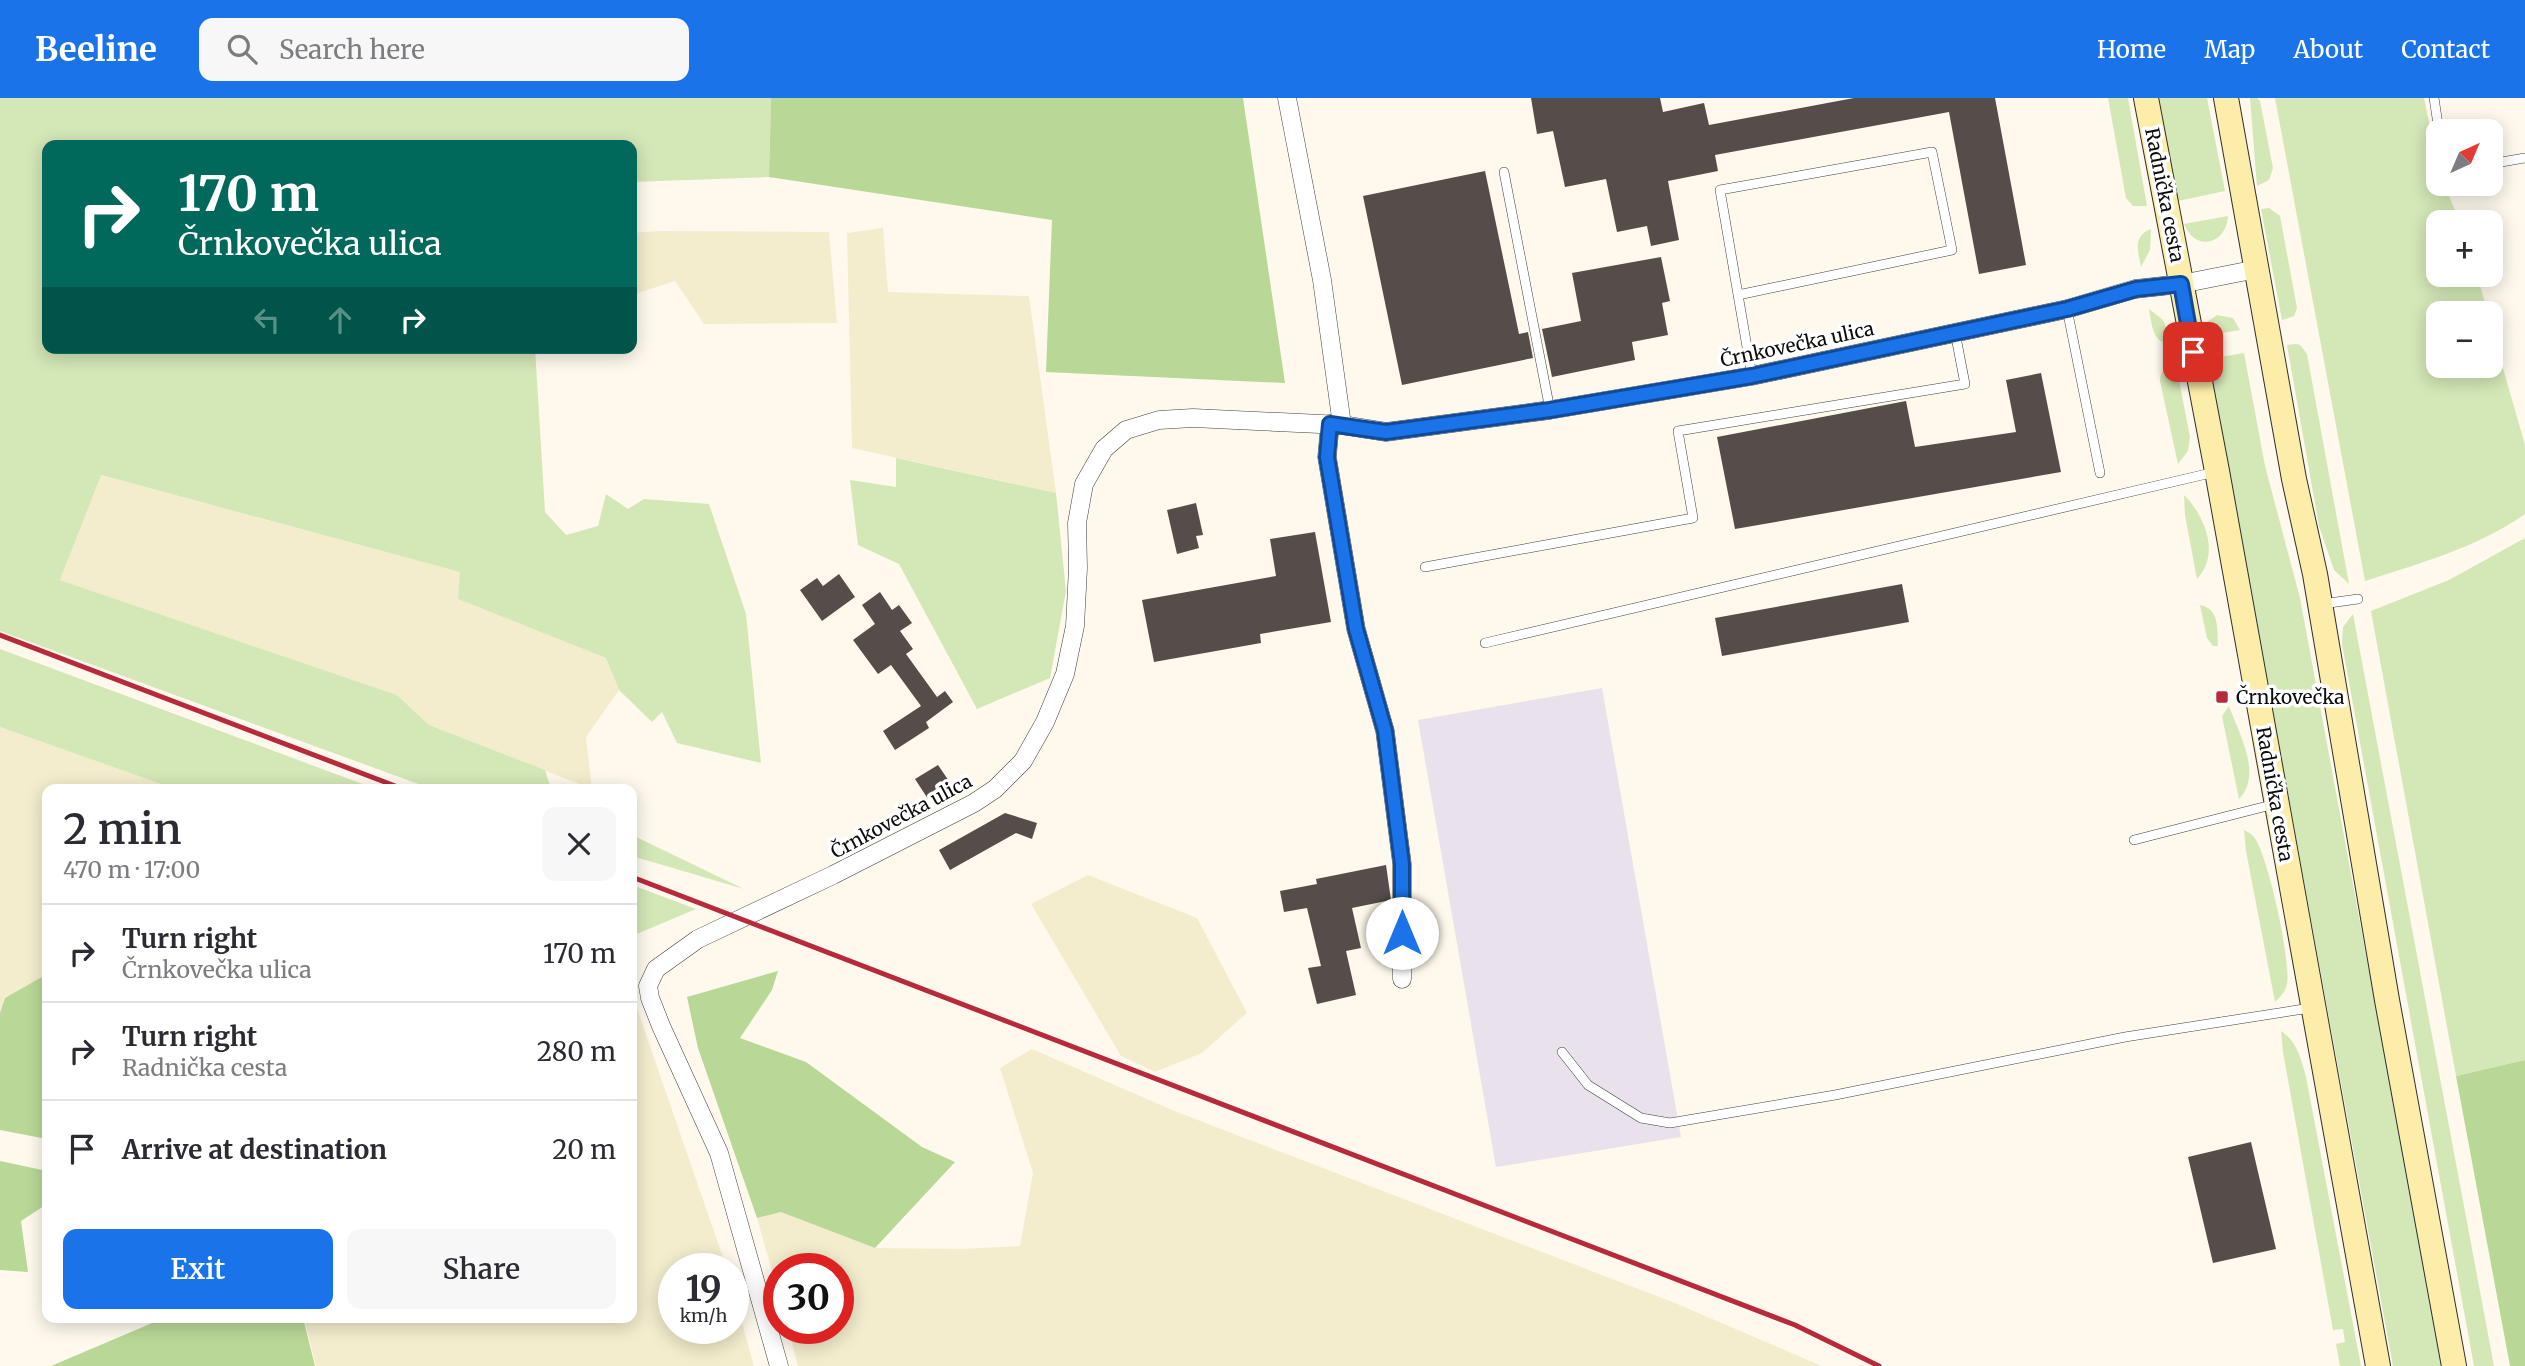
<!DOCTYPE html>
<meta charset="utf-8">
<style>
body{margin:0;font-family:Merriweather,serif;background:#f7f7f7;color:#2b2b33;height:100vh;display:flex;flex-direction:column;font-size:26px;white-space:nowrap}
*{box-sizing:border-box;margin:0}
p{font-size:23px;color:#7c7c81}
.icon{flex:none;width:38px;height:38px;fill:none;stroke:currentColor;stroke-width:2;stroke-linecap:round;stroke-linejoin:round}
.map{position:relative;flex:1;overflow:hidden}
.details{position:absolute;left:42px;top:686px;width:595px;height:539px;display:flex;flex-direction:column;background:#fff;border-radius:14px;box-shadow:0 4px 18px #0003}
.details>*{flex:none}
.guide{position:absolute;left:42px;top:42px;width:595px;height:214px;border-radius:14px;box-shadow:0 4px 18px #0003;background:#00695c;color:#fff;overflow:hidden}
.needle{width:46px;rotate:44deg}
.fabs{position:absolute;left:2426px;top:21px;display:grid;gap:14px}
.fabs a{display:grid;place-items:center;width:77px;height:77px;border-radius:14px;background:#fff;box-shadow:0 4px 18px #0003;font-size:35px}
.speed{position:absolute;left:658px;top:1155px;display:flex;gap:14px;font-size:35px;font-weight:700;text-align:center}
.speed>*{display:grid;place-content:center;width:91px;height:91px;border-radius:50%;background:#fff;box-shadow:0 4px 18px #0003;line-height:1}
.speed small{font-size:18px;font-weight:400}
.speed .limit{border:10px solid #d22;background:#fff;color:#111}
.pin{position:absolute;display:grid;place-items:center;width:60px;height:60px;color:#fff;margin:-30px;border-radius:14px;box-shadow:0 4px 10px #0006}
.me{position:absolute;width:77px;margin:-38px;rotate:0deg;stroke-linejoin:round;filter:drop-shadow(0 0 5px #0008)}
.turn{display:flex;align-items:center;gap:24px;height:147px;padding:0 21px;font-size:32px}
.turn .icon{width:91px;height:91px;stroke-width:2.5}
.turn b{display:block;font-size:49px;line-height:60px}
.lanes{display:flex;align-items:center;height:66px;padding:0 21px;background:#0003;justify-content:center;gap:35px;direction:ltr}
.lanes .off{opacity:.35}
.round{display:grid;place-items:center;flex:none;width:74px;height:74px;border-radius:14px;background:#f7f7f7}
.head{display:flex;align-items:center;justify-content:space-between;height:119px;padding:0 21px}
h1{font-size:42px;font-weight:600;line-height:52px}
.action{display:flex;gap:14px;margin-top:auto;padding:14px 21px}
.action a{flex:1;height:80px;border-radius:14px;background:#1a73e8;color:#fff;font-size:28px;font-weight:600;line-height:80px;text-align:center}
.action a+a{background:#f7f7f7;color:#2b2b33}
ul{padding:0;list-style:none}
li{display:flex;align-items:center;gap:21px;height:98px;padding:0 21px;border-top:2px solid #e1e1e2}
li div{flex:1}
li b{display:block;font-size:26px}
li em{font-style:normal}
header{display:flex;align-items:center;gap:42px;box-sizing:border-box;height:98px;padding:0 35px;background:#1a73e8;color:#fff}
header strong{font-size:33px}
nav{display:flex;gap:38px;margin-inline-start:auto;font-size:24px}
.search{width:490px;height:63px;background:#f7f7f7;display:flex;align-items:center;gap:18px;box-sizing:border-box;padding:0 24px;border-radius:14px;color:#7c7c81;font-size:26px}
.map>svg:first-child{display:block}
.industrial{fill:#e9e1eb}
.farmland{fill:#f3edce}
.green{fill:#d4e7b7}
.forest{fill:#b9d797}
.building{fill:#544d49}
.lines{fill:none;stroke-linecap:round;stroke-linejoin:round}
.lane-casing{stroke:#3f3f3f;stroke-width:10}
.street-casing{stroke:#3f3f3f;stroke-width:19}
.secondary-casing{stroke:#2e2e2e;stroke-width:26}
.lane{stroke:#fff;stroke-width:9}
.street{stroke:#fff;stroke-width:18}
.secondary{stroke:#fcedaa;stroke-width:24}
.rail{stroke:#b72a3b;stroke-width:5}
.route-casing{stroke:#114b97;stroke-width:18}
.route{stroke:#1a73e8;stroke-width:12}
.poi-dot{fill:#b72a3b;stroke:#fff;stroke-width:2.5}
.labels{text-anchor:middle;stroke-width:7;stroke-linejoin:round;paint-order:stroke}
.street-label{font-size:19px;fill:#0c0c0c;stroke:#fff}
.poi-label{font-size:19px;fill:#0c0c0c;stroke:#fff;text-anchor:start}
</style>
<header>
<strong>Beeline</strong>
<div class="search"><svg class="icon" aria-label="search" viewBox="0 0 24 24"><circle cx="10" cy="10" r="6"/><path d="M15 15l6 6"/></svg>Search here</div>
<nav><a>Home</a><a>Map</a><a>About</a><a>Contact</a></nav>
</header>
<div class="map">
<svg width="2525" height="1268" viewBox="0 0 2525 1268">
<rect width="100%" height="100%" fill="#fef9ec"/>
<path class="industrial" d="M 1602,590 L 1681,1039 L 1496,1069 L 1418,622 Z"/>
<path class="farmland" d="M 883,130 L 888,194 L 1029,198 L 1056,395 L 852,350 L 847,135 Z
M 659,133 L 829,134 L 837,225 L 704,226 L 675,183 L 632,197 L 632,135 Z
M 100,377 L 461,474 L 458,501 L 606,560 L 619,592 L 586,639 L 592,691 L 429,627 L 397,597 L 60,482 Z
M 0,629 L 175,691 L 47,691 L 47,876 L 5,900 L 0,915 Z
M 1088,777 L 1197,820 L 1247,915 L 1202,955 L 1155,974 L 1121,958 L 1031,806 Z
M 632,896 L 727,1171 L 674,1171 L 674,1230 L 733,1230 L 733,1193 L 754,1268 L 316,1268 L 304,1220 L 632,1220 Z
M 1032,951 L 1177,1014 L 1675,1205 L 1822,1268 L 798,1268 L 788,1230 L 838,1230 L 838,1171 L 779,1171 L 779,1198 L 757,1120 L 781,1114 L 875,1150 L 962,1151 L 1020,1148 L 1033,1075 L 1000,970 Z"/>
<path class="green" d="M 0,0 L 771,0 L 769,79 L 632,84 L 632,47 L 47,47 L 47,250 L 535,250 L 545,414 L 566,437 L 598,428 L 606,396 L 628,411 L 644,401 L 709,406 L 746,516 L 761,665 L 677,645 L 662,614 L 652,624 L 619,592 L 606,560 L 458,501 L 460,474 L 101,377 L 60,482 L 397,597 L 429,627 L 545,672 L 551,691 L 432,691 L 0,533 Z
M 2108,0 L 2128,0 L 2147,108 L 2133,108 L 2126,100 Z
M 2159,0 L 2207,0 L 2225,93 L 2178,103 Z
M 2250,0 L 2257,0 L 2260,3 L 2273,70 L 2269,82 L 2257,88 Z
M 2275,0 L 2424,0 L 2438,70 L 2438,86 L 2444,86 L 2460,124 L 2438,124 L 2438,177 L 2477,177 L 2488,215 L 2438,215 L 2438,268 L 2490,268 L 2490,225 L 2525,347 L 2525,416 C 2476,450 2421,465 2365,483 Z
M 2269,110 L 2280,118 L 2297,210 L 2294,218 L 2282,222 L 2261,111 Z
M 2228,118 C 2226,147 2195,154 2184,126 Z
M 2151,131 L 2150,152 L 2141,169 C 2138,152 2132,139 2151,131 Z
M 2149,211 L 2163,222 L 2172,245 C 2152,247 2152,226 2149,211 Z
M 2217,217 L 2233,220 L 2240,232 L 2204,238 L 2207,224 Z
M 2296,246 L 2300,247 L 2307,256 L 2349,486 L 2334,472 L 2319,428 L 2287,247 Z
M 2244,255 L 2265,368 L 2300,500 L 2442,1268 L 2393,1268 L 2208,261 Z
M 2176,267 L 2190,339 L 2188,353 L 2178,366 L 2160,283 C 2160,272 2167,268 2176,267 Z
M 896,360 L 1056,395 L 1066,493 L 1050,580 L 977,611 L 899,466 L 858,447 L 850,382 L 896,389 Z
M 2184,397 C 2206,419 2220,457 2197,481 L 2185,417 Z
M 2525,440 L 2525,962 L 2456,978 L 2371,513 L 2449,482 Z
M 2200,507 C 2220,511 2217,531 2218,548 L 2213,548 L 2207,540 Z
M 2353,516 L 2494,1268 L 2474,1268 L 2342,546 L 2343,529 Z
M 0,551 L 376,691 L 175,691 L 0,629 Z
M 2229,608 C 2239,636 2263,676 2239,701 L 2222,618 Z
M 2244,732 C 2250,735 2253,737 2256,742 C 2269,764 2291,862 2287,886 C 2285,894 2281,898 2275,904 L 2246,753 Z
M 632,737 L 744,791 L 632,758 Z
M 632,787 L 696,811 L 632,838 Z
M 2281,933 C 2298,944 2301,962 2306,979 L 2361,1268 L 2340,1268 L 2336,1246 L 2345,1244 L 2343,1231 L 2333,1232 L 2283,954 Z"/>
<path class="forest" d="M 771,0 L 1243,0 L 1285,285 L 1046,274 L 1052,122 L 769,79 Z
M 778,873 L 772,892 L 740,940 L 806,964 L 922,1049 L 955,1064 L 875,1150 L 781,1114 L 757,1120 L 698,950 L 687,899 Z
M 47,876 L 47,1041 L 0,1032 L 0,915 L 5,900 Z
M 2525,962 L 2525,1268 L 2510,1268 L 2456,978 Z
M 0,1063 L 47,1073 L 47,1106 L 21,1123 L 28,1174 L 0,1172 Z
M 164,1220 L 303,1220 L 315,1268 L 51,1268 Z"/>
<path class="building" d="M 1531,0 L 1660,0 L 1663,14 L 1704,5 L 1709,27 L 1854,0 L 1995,0 L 2026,167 L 1979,176 L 1949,14 L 1715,57 L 1718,73 L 1668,83 L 1679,142 L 1651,148 L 1647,128 L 1617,134 L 1606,81 L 1565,89 L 1553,33 L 1537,36 Z
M 1485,73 L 1519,236 L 1528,234 L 1533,260 L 1402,287 L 1363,98 Z
M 1661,159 L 1670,203 L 1662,205 L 1668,237 L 1632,244 L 1635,262 L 1552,279 L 1542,231 L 1581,223 L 1572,175 Z
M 2041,275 L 2061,374 L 1735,431 L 1717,339 L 1906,303 L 1915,349 L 2016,334 L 2006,282 Z
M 1196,405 L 1203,437 L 1196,438 L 1199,450 L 1177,456 L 1167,412 Z
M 1315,434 L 1331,524 L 1260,536 L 1261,545 L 1154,564 L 1142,502 L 1276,478 L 1270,441 Z
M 839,476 L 855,499 L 822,523 L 800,492 L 817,480 L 823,488 Z
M 1902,486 L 1909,524 L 1722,558 L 1715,520 Z
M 880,494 L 892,512 L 899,507 L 912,525 L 900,533 L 913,551 L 906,556 L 937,599 L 945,593 L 953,604 L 926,624 L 929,630 L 895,652 L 883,633 L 921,608 L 891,567 L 878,576 L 853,542 L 875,526 L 862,507 Z
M 938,667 L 951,686 L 928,701 L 915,681 Z
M 1005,715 L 1037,725 L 1032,741 L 1016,735 L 950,772 L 939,752 Z
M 1386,767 L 1391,802 L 1352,810 L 1361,850 L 1346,853 L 1356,897 L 1317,906 L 1308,870 L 1321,868 L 1307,810 L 1284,814 L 1280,793 L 1317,786 L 1316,781 Z
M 2251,1044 L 2276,1151 L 2213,1165 L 2188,1059 Z"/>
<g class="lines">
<g class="lane-casing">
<path id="lane" d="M 2434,0 L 2439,33
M 2490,66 L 2525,60
M 1504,74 L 1550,312
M 1738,197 L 1952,152 L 1932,54 L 1720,92 L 1752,278
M 2067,211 L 2100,375
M 1425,469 L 1693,420 L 1678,333 L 1965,286 L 1955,234
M 2322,506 L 2358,501
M 1485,545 L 2215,374
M 2134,742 L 2275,706
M 1562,954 L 1588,987 L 1641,1020 L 1670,1025 L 1835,997 L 2125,939 L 2310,910"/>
</g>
<g class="street-casing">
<path id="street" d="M 1287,0 L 1322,182 L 1342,327
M 1330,326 L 1327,359 L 1356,531 L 1385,633 L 1402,766 L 1402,881
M 779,1268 L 719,1055 L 661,928 L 650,900 L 648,888 L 656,871 L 698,841 L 833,777 L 974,705 L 995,691 L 1023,663 L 1045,624 L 1065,576 L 1075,528 L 1078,470 L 1077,425 L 1084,386 L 1104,351 L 1126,332 L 1159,322 L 1193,320 L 1342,327 L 1386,334 L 1550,312 L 1752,278 L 2067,211 L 2135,191 L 2181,186 L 2257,171"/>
</g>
<g class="secondary-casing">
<path id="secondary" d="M 2146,0 L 2217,373 L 2378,1268
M 2226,0 L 2294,381 L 2315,476 L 2387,902 L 2454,1268"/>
</g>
<use href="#lane" class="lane"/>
<use href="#street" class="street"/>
<use href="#secondary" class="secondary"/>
<path class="rail" d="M 0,537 L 403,691
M 632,779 L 1795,1227 L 1879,1268"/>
</g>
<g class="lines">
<g class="route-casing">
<path id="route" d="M 1402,835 L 1402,766 L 1385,633 L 1356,531 L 1327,359 L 1330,326 L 1386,334 L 1550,312 L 1752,278 L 2067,211 L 2136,191 L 2181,186 L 2193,254"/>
</g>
<use href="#route" class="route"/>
</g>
<rect class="poi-dot" x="2215" y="592" width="14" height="14" rx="3.5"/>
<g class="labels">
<g class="street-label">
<text transform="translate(2165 97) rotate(79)" y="7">Radnička cesta</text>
<text transform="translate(1797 246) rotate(-12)" y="7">Črnkovečka ulica</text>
<text transform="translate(2275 696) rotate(80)" y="7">Radnička cesta</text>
<text transform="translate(901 718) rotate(-28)" y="7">Črnkovečka ulica</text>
</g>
<g class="poi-label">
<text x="2236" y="606">Črnkovečka</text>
</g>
</g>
</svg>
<div class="fabs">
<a><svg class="needle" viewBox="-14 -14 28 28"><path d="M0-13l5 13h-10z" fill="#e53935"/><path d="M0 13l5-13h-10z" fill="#7c7c81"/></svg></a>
<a>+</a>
<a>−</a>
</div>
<div class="speed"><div>19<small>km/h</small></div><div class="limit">30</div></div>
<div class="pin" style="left:2193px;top:254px;background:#d93025"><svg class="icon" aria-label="arrive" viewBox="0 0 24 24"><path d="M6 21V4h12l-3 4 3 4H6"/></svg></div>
<svg class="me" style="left:1402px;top:835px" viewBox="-20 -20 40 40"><circle r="19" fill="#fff"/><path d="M0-13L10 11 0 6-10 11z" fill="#1a73e8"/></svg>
<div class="guide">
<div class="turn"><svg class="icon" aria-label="right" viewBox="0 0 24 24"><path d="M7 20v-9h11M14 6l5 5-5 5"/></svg><div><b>170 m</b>Črnkovečka ulica</div></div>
<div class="lanes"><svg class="icon off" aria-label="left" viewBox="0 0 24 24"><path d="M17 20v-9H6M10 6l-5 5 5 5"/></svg><svg class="icon off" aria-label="ahead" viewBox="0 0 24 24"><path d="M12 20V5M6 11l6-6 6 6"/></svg><svg class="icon" aria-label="right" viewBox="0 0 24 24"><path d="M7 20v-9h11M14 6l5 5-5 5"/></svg></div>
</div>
<section class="details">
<div class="head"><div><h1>2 min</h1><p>470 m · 17:00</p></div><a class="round"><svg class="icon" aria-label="close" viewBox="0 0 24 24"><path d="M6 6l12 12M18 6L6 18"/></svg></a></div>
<ul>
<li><svg class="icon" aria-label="right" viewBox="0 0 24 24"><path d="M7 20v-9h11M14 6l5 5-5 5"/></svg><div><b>Turn right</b><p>Črnkovečka ulica</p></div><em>170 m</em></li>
<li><svg class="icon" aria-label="right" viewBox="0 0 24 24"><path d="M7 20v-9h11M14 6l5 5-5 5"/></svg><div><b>Turn right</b><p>Radnička cesta</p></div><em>280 m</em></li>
<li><svg class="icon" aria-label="arrive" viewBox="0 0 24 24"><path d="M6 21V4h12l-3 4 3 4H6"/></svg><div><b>Arrive at destination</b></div><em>20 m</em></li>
</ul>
<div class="action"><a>Exit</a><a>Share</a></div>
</section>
</div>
